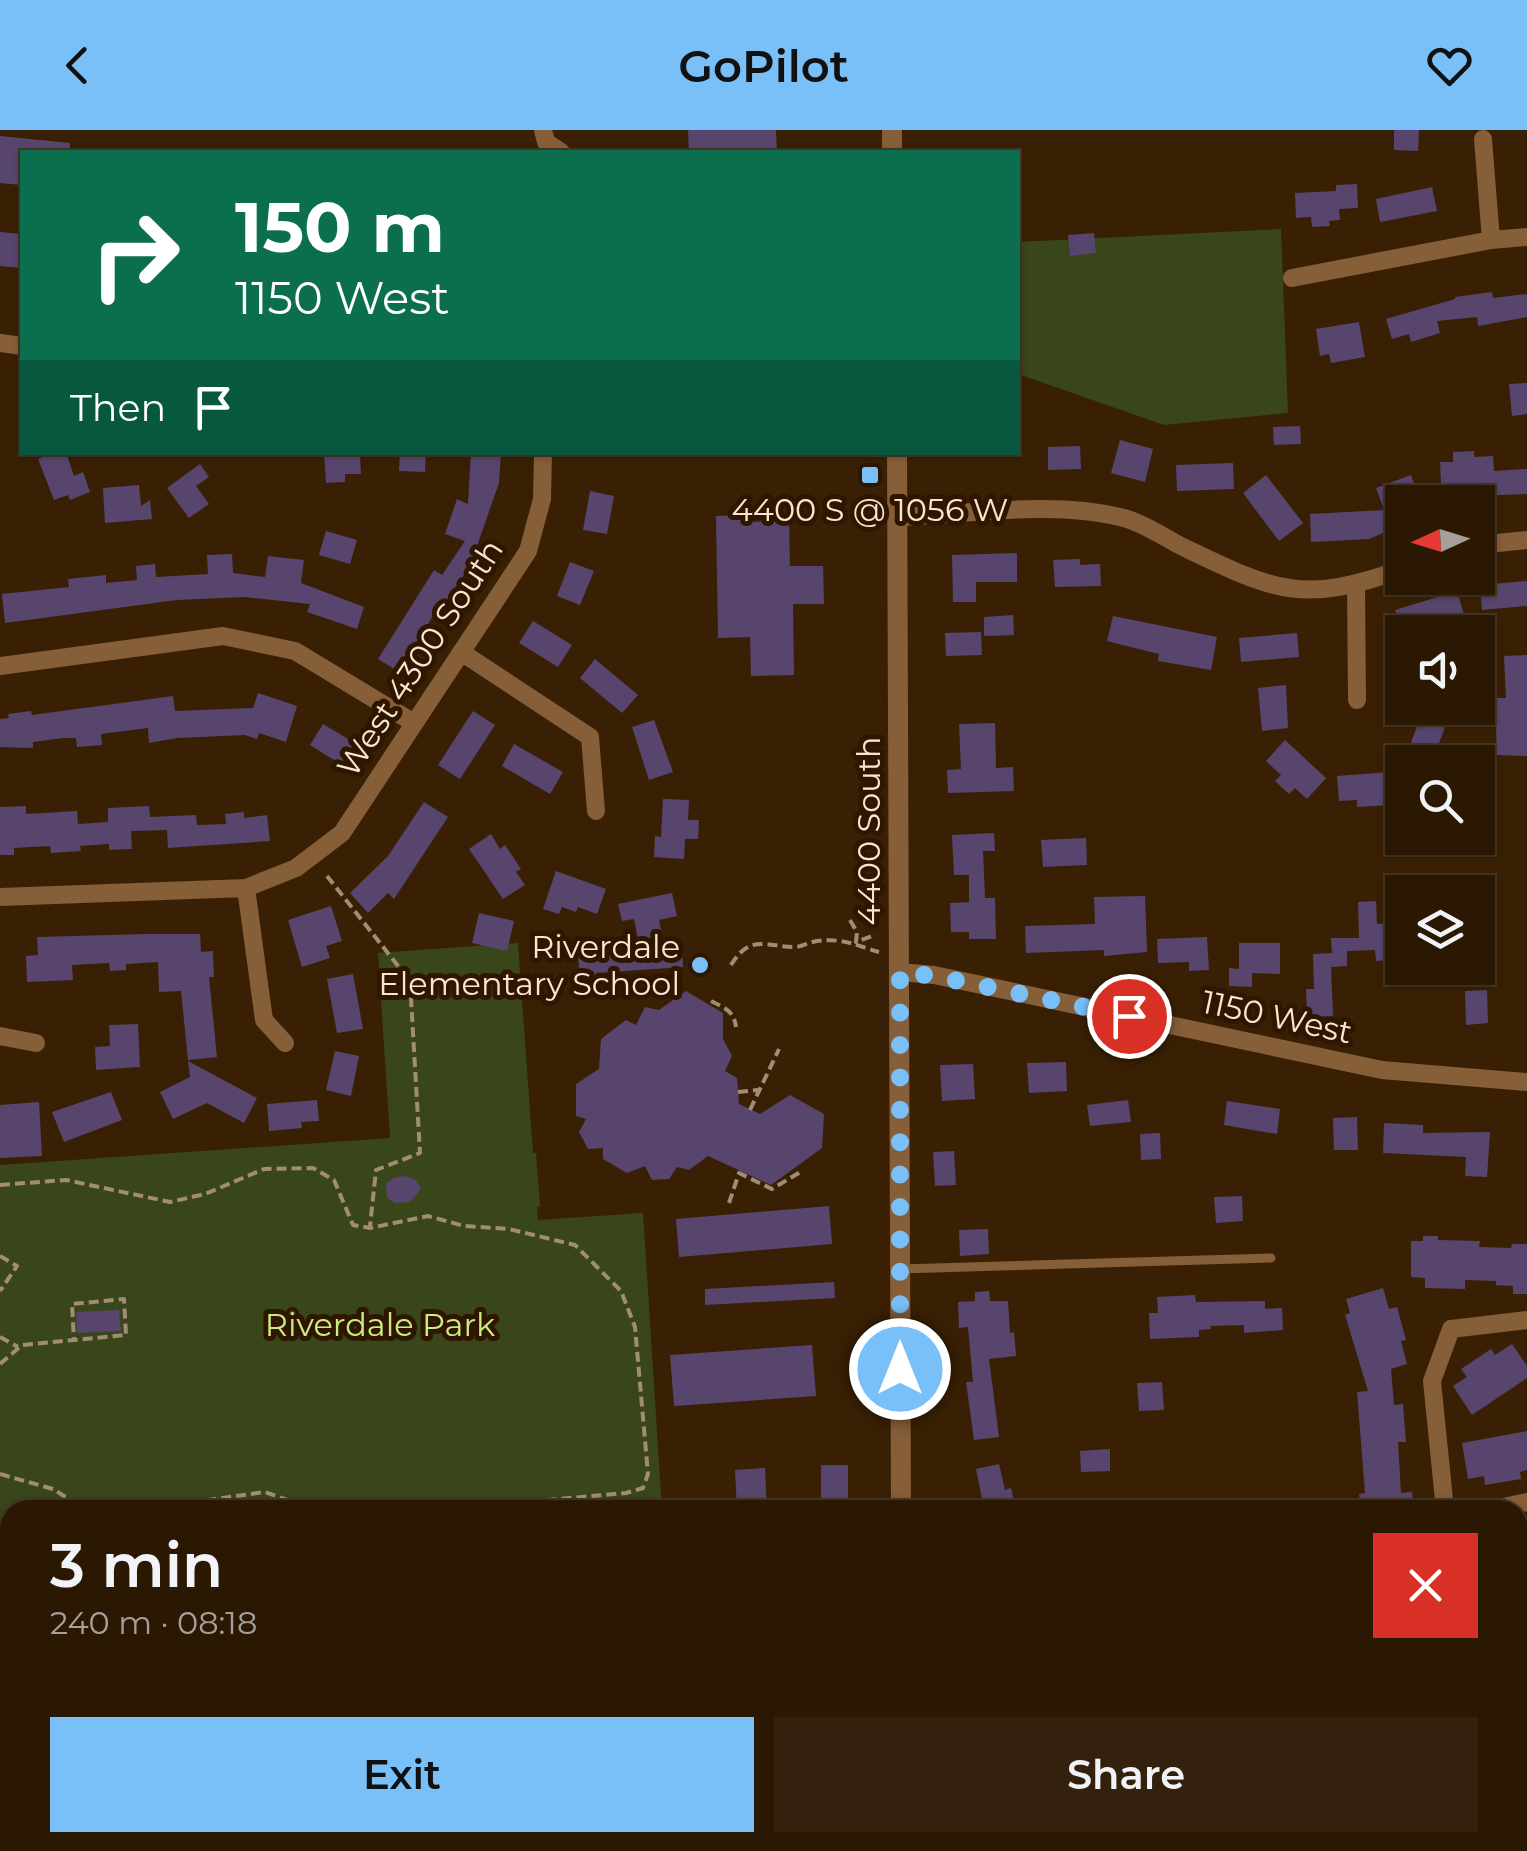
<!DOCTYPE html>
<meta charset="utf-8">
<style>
body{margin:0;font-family:Montserrat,sans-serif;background:#33210d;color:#f1f3f6;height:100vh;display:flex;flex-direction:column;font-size:38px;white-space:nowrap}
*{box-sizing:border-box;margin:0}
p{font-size:32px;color:#a6a09a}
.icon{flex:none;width:55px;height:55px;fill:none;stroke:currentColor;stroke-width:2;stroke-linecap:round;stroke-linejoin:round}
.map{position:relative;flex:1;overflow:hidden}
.sheet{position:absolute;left:0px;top:1370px;width:1528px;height:352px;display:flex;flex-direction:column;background:#2b1803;border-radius:30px 30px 0 0;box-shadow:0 2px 8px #0004,0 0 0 2px #473725}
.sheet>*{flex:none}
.banner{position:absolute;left:20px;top:20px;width:1000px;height:305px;border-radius:0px;box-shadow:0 2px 8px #0004,0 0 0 2px #473725;background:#0b6e4f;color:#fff;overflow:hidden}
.needle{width:65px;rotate:266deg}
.tools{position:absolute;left:1385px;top:355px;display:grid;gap:20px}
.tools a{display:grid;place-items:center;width:110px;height:110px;border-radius:0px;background:#2b1803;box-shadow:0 2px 8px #0004,0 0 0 2px #473725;font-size:50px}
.pin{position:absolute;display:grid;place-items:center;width:85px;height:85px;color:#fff;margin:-42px;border:5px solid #fff;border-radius:50%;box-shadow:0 2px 10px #0007}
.me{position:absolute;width:110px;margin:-55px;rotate:0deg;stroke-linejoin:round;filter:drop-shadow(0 0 8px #0008)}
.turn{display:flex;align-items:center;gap:35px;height:210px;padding:0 50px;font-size:45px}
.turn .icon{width:130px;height:130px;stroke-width:2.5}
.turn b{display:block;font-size:70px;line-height:85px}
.then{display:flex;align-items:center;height:95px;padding:0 50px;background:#0003;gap:20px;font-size:38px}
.round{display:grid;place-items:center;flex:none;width:105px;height:105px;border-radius:0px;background:#33210d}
.headline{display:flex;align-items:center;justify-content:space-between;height:170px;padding:0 50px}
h1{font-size:60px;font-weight:600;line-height:75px}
.button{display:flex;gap:20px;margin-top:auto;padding:20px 50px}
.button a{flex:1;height:115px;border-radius:0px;background:#79bff8;color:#111;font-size:40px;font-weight:600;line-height:115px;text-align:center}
.button a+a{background:#33210d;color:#f1f3f6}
header{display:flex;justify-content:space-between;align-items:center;height:130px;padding:0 50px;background:#79bff8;color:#111;font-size:45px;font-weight:600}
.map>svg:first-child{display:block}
.green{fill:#38461a}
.building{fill:#57456e}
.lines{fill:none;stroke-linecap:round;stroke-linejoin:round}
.path{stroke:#a38c75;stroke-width:4;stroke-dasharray:10 5;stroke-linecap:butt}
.service{stroke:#865e37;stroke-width:9}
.minor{stroke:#865e37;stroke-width:18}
.tertiary{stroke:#865e37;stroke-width:20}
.motorway{stroke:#fdae5e;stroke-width:30}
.route{stroke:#79bff8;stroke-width:18;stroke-dasharray:0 32.4}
.poi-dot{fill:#79bff8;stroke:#2f1600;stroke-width:4}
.labels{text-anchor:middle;stroke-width:10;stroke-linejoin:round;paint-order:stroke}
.poi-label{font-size:32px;fill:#fbe5d2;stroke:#2f1600}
.street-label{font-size:32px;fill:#fbe5d2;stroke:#2f1600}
.park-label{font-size:32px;fill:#c9ec83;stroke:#2f1600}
</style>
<header><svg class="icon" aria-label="back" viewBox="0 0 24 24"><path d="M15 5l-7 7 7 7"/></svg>GoPilot<svg class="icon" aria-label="heart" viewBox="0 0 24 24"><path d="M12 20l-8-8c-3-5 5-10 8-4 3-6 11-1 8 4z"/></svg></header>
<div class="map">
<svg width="1527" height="1721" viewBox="0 0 1527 1721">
<rect width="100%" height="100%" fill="#392004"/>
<path class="green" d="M 1281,99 L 1288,283 L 1164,295 L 1018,244 L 1018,112 Z
M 518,813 L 533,1023 L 536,1023 L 540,1076 L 537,1077 L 538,1090 L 643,1083 L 662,1380 L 10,1380 L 10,1447 L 0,1443 L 0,1035 L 390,1008 L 378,823 Z"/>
<path class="building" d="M 688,0 L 776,0 L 777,22 L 689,22 Z
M 1394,0 L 1419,0 L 1418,21 L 1394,20 Z
M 0,6 L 70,13 L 70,22 L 22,22 L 22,55 L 0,53 Z
M 1357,54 L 1358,78 L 1339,79 L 1340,90 L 1329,91 L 1330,96 L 1312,97 L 1311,87 L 1296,88 L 1295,63 L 1336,61 L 1336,55 Z
M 1432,57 L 1437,81 L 1380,92 L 1376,69 Z
M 0,102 L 22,104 L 22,138 L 0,136 Z
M 1094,103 L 1096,123 L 1070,126 L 1068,105 Z
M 1492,162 L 1493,168 L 1527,164 L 1527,187 L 1478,196 L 1477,187 L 1437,191 L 1440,203 L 1411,212 L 1409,204 L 1392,209 L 1386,189 L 1455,169 L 1455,167 Z
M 1359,192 L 1365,227 L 1331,233 L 1329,224 L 1320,226 L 1316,199 Z
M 1527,253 L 1527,284 L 1512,286 L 1509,254 Z
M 1300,296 L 1301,314 L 1274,315 L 1273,297 Z
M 1120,310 L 1153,319 L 1145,352 L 1111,343 Z
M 1080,316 L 1081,339 L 1048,340 L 1048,317 Z
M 1474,321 L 1474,327 L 1493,326 L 1494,341 L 1527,339 L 1527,364 L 1419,368 L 1421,372 L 1402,372 L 1402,395 L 1369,409 L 1311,412 L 1310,384 L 1384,380 L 1376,358 L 1411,345 L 1417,362 L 1441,353 L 1440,332 L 1453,332 L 1453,322 Z
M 55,322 L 66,322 L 74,346 L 83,342 L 90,362 L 70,370 L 68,365 L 54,370 L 38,329 Z
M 324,322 L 355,322 L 355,326 L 360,326 L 361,344 L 345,344 L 345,352 L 326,353 Z
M 400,322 L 426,322 L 425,342 L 399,341 Z
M 471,322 L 501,322 L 499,353 L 470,436 L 440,481 L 437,479 L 399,542 L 378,529 L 434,440 L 442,445 L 465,411 L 445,404 L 457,369 L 468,374 Z
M 1233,333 L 1234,359 L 1177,361 L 1176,335 Z
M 200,334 L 209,347 L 196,356 L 209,374 L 189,388 L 167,358 Z
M 1266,345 L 1303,393 L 1279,411 L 1243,363 Z
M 139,355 L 141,376 L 150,370 L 152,389 L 105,393 L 103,358 Z
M 590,361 L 614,366 L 607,404 L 583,400 Z
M 747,385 L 747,392 L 789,391 L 790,436 L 823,436 L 824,474 L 793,474 L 794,545 L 751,546 L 750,507 L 718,508 L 716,386 Z
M 326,401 L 357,410 L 350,434 L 319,425 Z
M 1017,423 L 1017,452 L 976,452 L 976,472 L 953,472 L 952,425 Z
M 232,424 L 233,443 L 265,447 L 268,426 L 304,430 L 301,453 L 364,477 L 357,499 L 307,482 L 310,474 L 245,467 L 177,470 L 5,493 L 2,464 L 69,457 L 68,449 L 106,445 L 106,453 L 137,450 L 136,436 L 155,434 L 156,447 L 208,444 L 207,425 Z
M 1080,429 L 1080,435 L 1100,434 L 1101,456 L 1055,457 L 1053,430 Z
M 570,432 L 594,441 L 580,475 L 557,466 Z
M 1527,451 L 1527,476 L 1482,480 L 1480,455 Z
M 1457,461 L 1465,488 L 1418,502 L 1402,502 L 1395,480 Z
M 1013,485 L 1014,505 L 984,506 L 984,487 Z
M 1113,486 L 1217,507 L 1211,540 L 1158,531 L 1159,524 L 1107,511 Z
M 533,491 L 572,515 L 558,537 L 519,513 Z
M 981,502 L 982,525 L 946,526 L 945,503 Z
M 1297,503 L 1299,527 L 1241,532 L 1239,508 Z
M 1527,525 L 1527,626 L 1497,625 L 1495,568 L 1506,568 L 1504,526 Z
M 595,529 L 638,565 L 622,583 L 580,548 Z
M 1286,555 L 1288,598 L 1262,601 L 1258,558 Z
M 258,563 L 297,576 L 286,612 L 259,603 L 257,609 L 245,605 L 177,608 L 149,613 L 148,598 L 101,604 L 102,615 L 77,617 L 76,608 L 63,608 L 33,612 L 33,618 L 0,617 L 0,589 L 9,588 L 8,584 L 31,581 L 32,585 L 173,566 L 175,581 L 253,578 Z
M 473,581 L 495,595 L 460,649 L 438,635 Z
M 1420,588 L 1445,597 L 1439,613 L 1452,617 L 1447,632 L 1404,632 Z
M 654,590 L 673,642 L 649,650 L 632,597 Z
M 995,593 L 996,638 L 1013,637 L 1014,661 L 948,663 L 947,640 L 961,639 L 959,594 Z
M 323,594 L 358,615 L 345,637 L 310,615 Z
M 1285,610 L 1326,648 L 1307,669 L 1295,658 L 1289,664 L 1275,651 L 1281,645 L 1266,631 Z
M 514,614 L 563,642 L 550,664 L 502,636 Z
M 1390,642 L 1392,675 L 1357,677 L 1357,670 L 1339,671 L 1337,646 Z
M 663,669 L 689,670 L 688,690 L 699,690 L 698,709 L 685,709 L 684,729 L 654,727 L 655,706 L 661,707 Z
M 424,672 L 448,687 L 394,769 L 388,763 L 368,783 L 350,763 L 388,726 Z
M 26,676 L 26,684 L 77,681 L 78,694 L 108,692 L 108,678 L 149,676 L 150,687 L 196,685 L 197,695 L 226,694 L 225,684 L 244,682 L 244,688 L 267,685 L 270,711 L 168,718 L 167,700 L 131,701 L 132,719 L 109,720 L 109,714 L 80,716 L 81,721 L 51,723 L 50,716 L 14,718 L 14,725 L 0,725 L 0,677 Z
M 994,703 L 995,721 L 983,721 L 985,768 L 995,768 L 996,809 L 969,809 L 969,802 L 951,802 L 950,773 L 969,772 L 969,745 L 954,745 L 952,705 Z
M 491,704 L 500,719 L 505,715 L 521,739 L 516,742 L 525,755 L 503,769 L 469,719 Z
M 1086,708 L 1087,735 L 1043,737 L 1041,710 Z
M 556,741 L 606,759 L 597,784 L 578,777 L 576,782 L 562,777 L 559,784 L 543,779 Z
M 672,763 L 677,786 L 659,790 L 664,817 L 682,816 L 683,837 L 596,843 L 597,854 L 580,855 L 578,823 L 595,822 L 595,826 L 641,823 L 634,789 L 622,791 L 618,774 Z
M 1145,766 L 1147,822 L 1104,826 L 1104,820 L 1026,823 L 1025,796 L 1095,794 L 1094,767 Z
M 1376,771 L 1377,794 L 1402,792 L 1402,829 L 1376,831 L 1375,820 L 1347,821 L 1347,836 L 1331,837 L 1333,886 L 1307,887 L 1306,859 L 1314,859 L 1313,824 L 1332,823 L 1331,808 L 1359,808 L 1358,772 Z
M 331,776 L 342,811 L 326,816 L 330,828 L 302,837 L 288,790 Z
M 479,783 L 514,791 L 507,821 L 472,813 Z
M 146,804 L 200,804 L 201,822 L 213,821 L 214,847 L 209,847 L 217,927 L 188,930 L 181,861 L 159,862 L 158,832 L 126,834 L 126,840 L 110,841 L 109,833 L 72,835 L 73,850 L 27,852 L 26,826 L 38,825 L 37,807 Z
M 1207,807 L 1209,840 L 1189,841 L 1189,832 L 1158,833 L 1157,809 Z
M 1239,813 L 1280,813 L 1280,844 L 1252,843 L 1252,857 L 1229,856 L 1229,838 L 1239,839 Z
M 1424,838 L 1457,838 L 1457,852 L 1425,853 Z
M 353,844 L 363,899 L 337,903 L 327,849 Z
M 1487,860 L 1488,893 L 1466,895 L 1465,861 Z
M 686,861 L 723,883 L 723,909 L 732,926 L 725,941 L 737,948 L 739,974 L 760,984 L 790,965 L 824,984 L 822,1018 L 771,1055 L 708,1026 L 689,1040 L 677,1037 L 669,1049 L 652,1050 L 645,1036 L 627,1043 L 603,1029 L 603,1018 L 588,1019 L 579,1002 L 586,989 L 576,986 L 576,954 L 599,939 L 601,909 L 626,890 L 636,895 L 645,877 L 659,880 Z
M 138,894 L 140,937 L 96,940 L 95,917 L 110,916 L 109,895 Z
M 335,921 L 359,926 L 351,966 L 326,960 Z
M 188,931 L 257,968 L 244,993 L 207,973 L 173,989 L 160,962 L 190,947 Z
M 1066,932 L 1067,961 L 1029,963 L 1027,933 Z
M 973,934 L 975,969 L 942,971 L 940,935 Z
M 111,962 L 122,990 L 64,1012 L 52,982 Z
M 317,970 L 319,991 L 301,992 L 302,998 L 269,1001 L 267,974 Z
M 1128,970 L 1131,992 L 1090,996 L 1087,975 Z
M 1227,971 L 1280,979 L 1277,1004 L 1224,995 Z
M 39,972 L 42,1026 L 0,1028 L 0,975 Z
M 1357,987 L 1358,1020 L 1334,1020 L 1333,988 Z
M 1384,993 L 1423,995 L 1423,1003 L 1490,1002 L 1487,1047 L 1465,1046 L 1466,1027 L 1383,1023 Z
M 1160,1003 L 1161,1029 L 1141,1030 L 1140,1004 Z
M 954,1021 L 956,1055 L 935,1056 L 933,1022 Z
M 405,1046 L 416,1050 L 421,1059 L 410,1072 L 395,1073 L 387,1068 L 386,1054 L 393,1048 Z
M 1242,1066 L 1243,1091 L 1216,1093 L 1214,1067 Z
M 829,1076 L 832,1114 L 679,1127 L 676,1089 Z
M 988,1099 L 989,1124 L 960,1126 L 959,1100 Z
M 1423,1106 L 1438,1106 L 1438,1110 L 1480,1111 L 1479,1117 L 1511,1118 L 1512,1114 L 1527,1114 L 1527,1164 L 1513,1164 L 1513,1156 L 1496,1155 L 1496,1151 L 1465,1150 L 1465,1159 L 1425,1158 L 1425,1148 L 1411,1147 L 1411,1111 L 1423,1111 Z
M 834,1152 L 835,1168 L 705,1175 L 705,1159 Z
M 1383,1158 L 1389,1179 L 1397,1177 L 1406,1210 L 1401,1211 L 1407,1234 L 1391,1239 L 1394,1275 L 1403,1274 L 1406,1312 L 1398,1312 L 1401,1363 L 1412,1362 L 1414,1380 L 1361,1379 L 1359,1364 L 1365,1363 L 1357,1262 L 1368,1261 L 1345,1185 L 1350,1183 L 1346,1169 Z
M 989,1161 L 990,1171 L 1008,1171 L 1010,1203 L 1014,1202 L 1016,1226 L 989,1229 L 999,1307 L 974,1310 L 966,1252 L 973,1252 L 968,1197 L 959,1198 L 958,1172 L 975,1171 L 975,1162 Z
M 1195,1165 L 1196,1172 L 1265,1171 L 1265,1179 L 1282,1178 L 1283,1200 L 1244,1203 L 1244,1195 L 1210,1196 L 1211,1199 L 1199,1200 L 1199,1207 L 1150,1209 L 1149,1183 L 1158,1183 L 1157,1167 Z
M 119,1180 L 121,1201 L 77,1203 L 76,1182 Z
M 1512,1214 L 1527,1236 L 1527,1248 L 1472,1285 L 1453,1256 L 1467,1247 L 1461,1239 L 1491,1219 L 1495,1225 Z
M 812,1215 L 816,1266 L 674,1276 L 670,1225 Z
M 1162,1252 L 1164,1280 L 1139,1281 L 1137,1253 Z
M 1527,1301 L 1527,1340 L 1520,1342 L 1521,1349 L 1485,1355 L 1484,1346 L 1468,1349 L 1462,1313 Z
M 1110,1319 L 1110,1341 L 1081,1342 L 1080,1321 Z
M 999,1334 L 1005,1360 L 1011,1358 L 1014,1372 L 984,1379 L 976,1339 Z
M 821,1335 L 848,1335 L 848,1380 L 821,1380 Z
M 765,1338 L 767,1380 L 737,1380 L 735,1340 Z"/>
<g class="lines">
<path class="path" d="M 327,746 L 410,851 L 420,1023 L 376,1040 L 370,1096
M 850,790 L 857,802 L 856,812 L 872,806
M 731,835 C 750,803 768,817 794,817 C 801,817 810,812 817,811 C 844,808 855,815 879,822
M 410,851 L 521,848
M 711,871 C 725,878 734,881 736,897
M 738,962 L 758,960
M 750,980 L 779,919
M 0,1055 L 66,1050 L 170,1072 L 205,1064 L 264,1039 L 313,1038 L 334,1050 L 353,1095 L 370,1098 L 428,1086 L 464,1096 L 509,1099 L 575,1115 L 621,1161 L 635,1197 L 648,1344 L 643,1358 L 626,1363 L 434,1380
M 729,1073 L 739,1043 L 772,1059 L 802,1041
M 0,1126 L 17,1136 L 0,1161
M 0,1207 L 18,1217
M 0,1234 L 22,1215 L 126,1205 L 124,1169 L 72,1174 L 74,1210
M 0,1344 L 53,1359 L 86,1380
M 537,1370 L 538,1380
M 178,1380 L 208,1370 L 265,1362 L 315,1380"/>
<path class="service" d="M 900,1139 L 1271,1128"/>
<path class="minor" d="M 543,0 L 546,12 L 561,22
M 1483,9 L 1491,110
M 1292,148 L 1491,110 L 1527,107
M 0,213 L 22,216
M 897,387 C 967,384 1056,370 1124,388 C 1143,393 1162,406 1179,415 C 1273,460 1300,476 1402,439
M 1478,415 L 1527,410
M 1356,456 L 1357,570
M 461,522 L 590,607 L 596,681
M 0,536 L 223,506 L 295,521 L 414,593
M 246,758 L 264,890 L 285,913
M 0,767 L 246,758 L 296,738 L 342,703 L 528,421 L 542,369 L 543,322
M 900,842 L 934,845 L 1382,940 L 1527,952
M 0,906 L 36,913
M 1445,1380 L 1432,1251 L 1451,1199 L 1527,1190
M 1489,1380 L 1527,1372
M 1518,1574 L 1527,1572"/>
<path class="tertiary" d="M 892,0 L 892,22
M 897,322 L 901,1380
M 0,1456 L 10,1461
M 871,1721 L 875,1712"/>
<path class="motorway" d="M 0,1562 L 10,1567
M 0,1615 L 10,1622
M 0,1690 L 10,1697
M 31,1712 L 43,1721
M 134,1712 L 145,1721
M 399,1712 L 439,1721"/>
</g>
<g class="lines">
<path class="route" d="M 900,1239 L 900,842 L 934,846 L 1129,886"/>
</g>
<g class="poi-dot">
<rect x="860" y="335" width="20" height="20" rx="5"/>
<circle cx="700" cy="835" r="10"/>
</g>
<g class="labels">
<g class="poi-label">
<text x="870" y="391">4400 S @ 1056 W</text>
<text x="680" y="828" text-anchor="end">Riverdale<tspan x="680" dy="37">Elementary School</tspan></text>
</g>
<g class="street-label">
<text transform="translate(420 528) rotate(-57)" y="11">West 4300 South</text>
<text transform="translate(869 701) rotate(-90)" y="11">4400 South</text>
<text transform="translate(1277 887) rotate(12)" y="11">1150 West</text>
</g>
<g class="park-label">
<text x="380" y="1206">Riverdale Park</text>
</g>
</g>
</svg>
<div class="tools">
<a><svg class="needle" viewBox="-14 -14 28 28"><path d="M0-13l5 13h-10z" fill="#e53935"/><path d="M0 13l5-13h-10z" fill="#a6a09a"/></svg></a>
<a><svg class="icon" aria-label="sound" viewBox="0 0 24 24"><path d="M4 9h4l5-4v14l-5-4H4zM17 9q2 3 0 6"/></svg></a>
<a><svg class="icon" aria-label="search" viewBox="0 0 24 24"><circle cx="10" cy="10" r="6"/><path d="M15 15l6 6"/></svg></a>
<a><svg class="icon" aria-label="layers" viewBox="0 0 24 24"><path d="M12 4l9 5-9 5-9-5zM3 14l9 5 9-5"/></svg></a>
</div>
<div class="pin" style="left:1129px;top:886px;background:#d93025"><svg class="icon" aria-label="arrive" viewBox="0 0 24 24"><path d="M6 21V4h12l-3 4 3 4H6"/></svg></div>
<svg class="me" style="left:900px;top:1239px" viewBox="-20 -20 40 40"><circle r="17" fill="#79bff8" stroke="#fff" stroke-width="3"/><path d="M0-11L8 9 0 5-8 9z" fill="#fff"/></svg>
<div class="banner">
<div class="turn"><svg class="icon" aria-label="right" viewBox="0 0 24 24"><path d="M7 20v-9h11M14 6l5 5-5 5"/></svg><div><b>150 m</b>1150 West</div></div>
<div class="then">Then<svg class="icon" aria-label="arrive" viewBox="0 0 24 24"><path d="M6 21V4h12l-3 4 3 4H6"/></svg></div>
</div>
<section class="sheet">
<div class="headline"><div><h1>3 min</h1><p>240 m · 08:18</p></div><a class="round" style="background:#d93025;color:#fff"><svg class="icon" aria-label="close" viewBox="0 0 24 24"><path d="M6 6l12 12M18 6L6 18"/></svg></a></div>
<div class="button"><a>Exit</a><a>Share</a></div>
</section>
</div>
